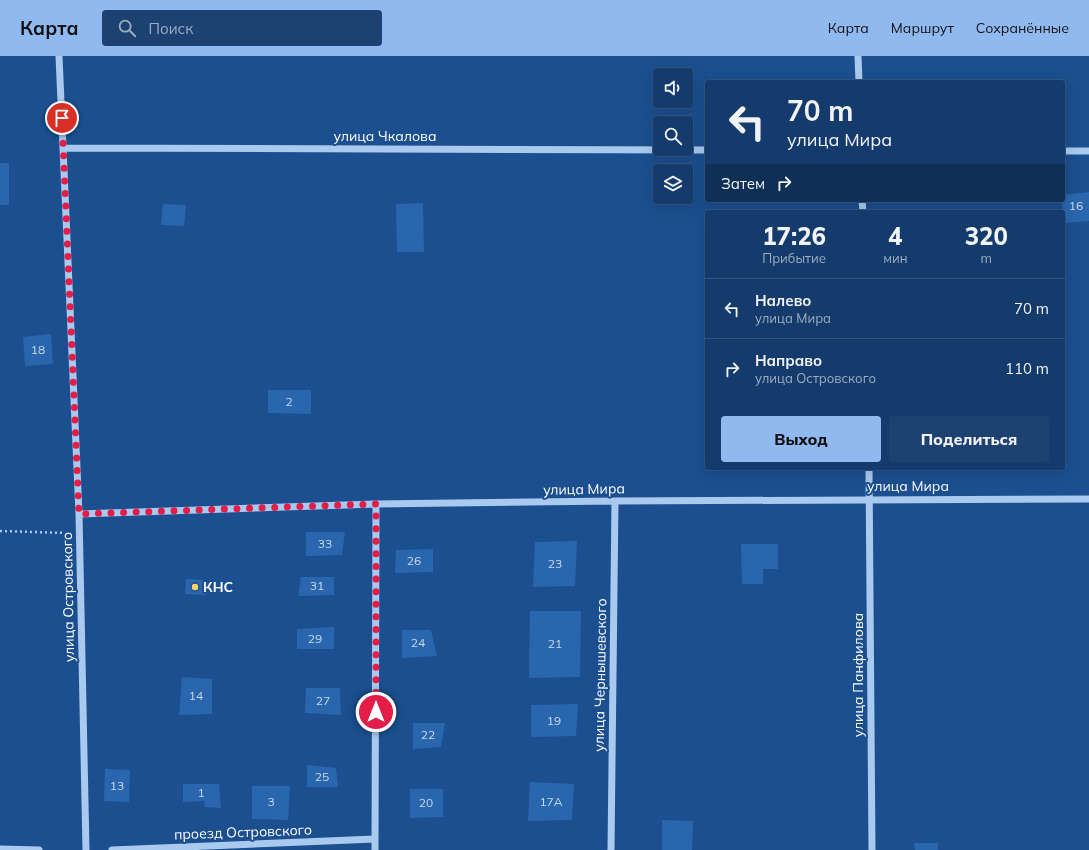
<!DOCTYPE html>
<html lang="ru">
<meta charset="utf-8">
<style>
body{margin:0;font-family:Mulish,sans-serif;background:#1d4271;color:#f1f3f6;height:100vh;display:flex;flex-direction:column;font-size:15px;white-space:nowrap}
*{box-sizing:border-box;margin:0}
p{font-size:13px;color:#9dadc1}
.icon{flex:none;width:22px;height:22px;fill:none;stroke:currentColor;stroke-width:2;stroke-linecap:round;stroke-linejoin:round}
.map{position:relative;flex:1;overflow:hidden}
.details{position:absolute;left:705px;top:154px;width:360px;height:260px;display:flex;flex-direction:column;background:#143b6b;border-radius:4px;box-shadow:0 4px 16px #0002,0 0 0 1px #33557e}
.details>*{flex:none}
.guide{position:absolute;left:705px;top:24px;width:360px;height:122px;border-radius:4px;box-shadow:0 4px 16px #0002,0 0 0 1px #33557e;background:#143b6b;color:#f1f3f6;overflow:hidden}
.fabs{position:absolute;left:653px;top:12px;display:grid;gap:8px}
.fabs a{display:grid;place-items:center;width:40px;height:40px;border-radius:4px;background:#143b6b;box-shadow:0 4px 16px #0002,0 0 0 1px #33557e;font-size:20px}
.pin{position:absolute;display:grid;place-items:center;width:34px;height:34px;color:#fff;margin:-17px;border:2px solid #fff;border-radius:50%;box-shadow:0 1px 4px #0007}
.me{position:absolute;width:44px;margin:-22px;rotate:0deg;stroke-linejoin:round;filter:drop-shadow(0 0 3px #0008)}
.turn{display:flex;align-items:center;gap:14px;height:84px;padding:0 16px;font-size:18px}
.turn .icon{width:52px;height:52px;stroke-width:2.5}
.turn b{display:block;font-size:28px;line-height:34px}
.then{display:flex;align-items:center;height:38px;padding:0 16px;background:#0003;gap:8px;font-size:15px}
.eta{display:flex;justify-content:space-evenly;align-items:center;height:68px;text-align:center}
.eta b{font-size:24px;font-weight:800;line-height:28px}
.cta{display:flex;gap:8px;margin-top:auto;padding:8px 16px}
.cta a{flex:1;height:46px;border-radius:4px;background:#90b9f0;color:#111;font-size:16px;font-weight:800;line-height:46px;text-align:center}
.cta a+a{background:#1d4271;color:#f1f3f6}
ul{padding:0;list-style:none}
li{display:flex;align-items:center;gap:12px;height:60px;padding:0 16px;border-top:1px solid #33557e}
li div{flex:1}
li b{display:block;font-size:15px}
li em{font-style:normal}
header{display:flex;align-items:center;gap:24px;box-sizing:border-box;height:56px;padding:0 20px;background:#90b9f0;color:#111}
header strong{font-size:19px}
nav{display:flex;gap:22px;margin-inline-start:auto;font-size:14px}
.search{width:280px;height:36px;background:#1d4271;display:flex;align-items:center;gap:10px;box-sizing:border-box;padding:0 14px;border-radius:4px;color:#9dadc1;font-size:15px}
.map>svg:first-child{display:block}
.building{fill:#2a66ad}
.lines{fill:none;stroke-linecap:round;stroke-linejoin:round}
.path{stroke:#a9c9ee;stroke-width:2.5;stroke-dasharray:2 3;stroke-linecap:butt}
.minor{stroke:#a9c9ee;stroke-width:7}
.route{stroke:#e11d48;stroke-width:7;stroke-dasharray:0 12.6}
.poi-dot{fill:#ffd166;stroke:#1b4f8f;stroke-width:1.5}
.labels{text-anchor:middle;stroke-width:4;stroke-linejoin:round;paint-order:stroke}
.number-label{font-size:12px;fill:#cad9ea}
.street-label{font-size:14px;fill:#fff;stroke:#1b4f8f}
.poi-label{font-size:14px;font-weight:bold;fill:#fff;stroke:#1b4f8f;text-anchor:start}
</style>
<header>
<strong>Карта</strong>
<div class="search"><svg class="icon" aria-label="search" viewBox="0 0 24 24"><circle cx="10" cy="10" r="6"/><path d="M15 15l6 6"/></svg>Поиск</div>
<nav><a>Карта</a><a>Маршрут</a><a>Сохранённые</a></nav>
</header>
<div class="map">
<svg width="1089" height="794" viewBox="0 0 1089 794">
<rect width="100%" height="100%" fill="#1b4f8f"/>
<path class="building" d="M 0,107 L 9,107 L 9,149 L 0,149 Z
M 1089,136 L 1089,165 L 1064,167 L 1062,144 L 1063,139 Z
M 423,147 L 424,196 L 397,196 L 396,148 Z
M 163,148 L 186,149 L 184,170 L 161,169 Z
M 51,278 L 53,308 L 25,310 L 23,281 Z
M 268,334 L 311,334 L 311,358 L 268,357 Z
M 306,476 L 345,476 L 342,499 L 306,500 Z
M 577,485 L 575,530 L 533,531 L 535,486 Z
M 741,488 L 778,488 L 778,513 L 763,513 L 763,528 L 742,528 Z
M 433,493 L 433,516 L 395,517 L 396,494 Z
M 301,521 L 334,521 L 334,539 L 298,540 Z
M 186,523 L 205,524 L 206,539 L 185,538 Z
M 530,555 L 581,555 L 580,621 L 529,622 Z
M 334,571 L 334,593 L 297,593 L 297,573 Z
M 402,574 L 431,574 L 437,600 L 402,602 Z
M 182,621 L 212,623 L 212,658 L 179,659 Z
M 306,632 L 340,632 L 341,659 L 305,657 Z
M 578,648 L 576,680 L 531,681 L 531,649 Z
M 413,667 L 445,667 L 441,691 L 413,693 Z
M 307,709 L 336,712 L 338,731 L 307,731 Z
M 105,713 L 130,714 L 129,746 L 104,745 Z
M 530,726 L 574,728 L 572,764 L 528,765 Z
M 183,728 L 219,728 L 221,752 L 205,751 L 204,745 L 183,746 Z
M 252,730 L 290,730 L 288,764 L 252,763 Z
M 410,733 L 443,733 L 443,761 L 410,762 Z
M 662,764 L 693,765 L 692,794 L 662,794 Z
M 914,787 L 938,787 L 938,794 L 915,794 Z"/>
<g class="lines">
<path class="path" d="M 0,475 L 67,477"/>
<path class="minor" d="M 59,0 L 79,458 L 86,794
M 858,0 L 859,26
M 63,92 L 707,94
M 1063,95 L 1089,95
M 862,144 L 863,156
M 869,412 L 872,794
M 79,458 L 376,448 L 615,445 L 1089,443
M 0,793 L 39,794
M 112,794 L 375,783
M 375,794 L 376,448
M 611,794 L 615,445"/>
</g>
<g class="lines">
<path class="route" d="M 62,62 L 79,458 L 376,448 L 376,656"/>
</g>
<circle class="poi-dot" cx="195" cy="531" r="4"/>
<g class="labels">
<g class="number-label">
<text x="1076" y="154">16</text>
<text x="38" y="298">18</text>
<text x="289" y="350">2</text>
<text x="325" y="492">33</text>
<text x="414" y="509">26</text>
<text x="555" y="512">23</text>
<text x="317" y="534">31</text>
<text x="315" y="587">29</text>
<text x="418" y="591">24</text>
<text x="555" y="592">21</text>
<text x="196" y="644">14</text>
<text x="323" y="649">27</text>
<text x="554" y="669">19</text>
<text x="428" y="683">22</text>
<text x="322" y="725">25</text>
<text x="117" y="734">13</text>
<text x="201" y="741">1</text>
<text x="271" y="750">3</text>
<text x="551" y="750">17А</text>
<text x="426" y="751">20</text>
</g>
<g class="street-label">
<text x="385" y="85">улица Чкалова</text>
<text x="908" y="435">улица Мира</text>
<text transform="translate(584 433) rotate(-1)" y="5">улица Мира</text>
<text transform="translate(68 541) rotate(-91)" y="5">улица Островского</text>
<text transform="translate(600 619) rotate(-89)" y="5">улица Чернышевского</text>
<text transform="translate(858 619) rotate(-90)" y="5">улица Панфилова</text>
<text transform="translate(243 776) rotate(-2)" y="5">проезд Островского</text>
</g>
<g class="poi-label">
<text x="203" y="536">КНС</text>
</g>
</g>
</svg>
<div class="fabs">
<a><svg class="icon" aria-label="sound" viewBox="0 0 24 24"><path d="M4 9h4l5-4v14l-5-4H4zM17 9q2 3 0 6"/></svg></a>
<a><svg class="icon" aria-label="search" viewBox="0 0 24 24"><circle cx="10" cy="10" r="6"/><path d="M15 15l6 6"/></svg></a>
<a><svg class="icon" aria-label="layers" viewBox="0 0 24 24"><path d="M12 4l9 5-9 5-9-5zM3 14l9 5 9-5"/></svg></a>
</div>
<div class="pin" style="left:62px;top:62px;background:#d93025"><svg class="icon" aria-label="arrive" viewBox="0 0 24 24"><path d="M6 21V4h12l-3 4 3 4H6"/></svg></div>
<svg class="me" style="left:376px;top:656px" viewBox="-20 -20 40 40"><circle r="17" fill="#e11d48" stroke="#fff" stroke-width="3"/><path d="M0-11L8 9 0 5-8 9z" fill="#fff"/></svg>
<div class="guide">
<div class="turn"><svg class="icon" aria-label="left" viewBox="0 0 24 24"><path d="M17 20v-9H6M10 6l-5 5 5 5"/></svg><div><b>70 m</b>улица Мира</div></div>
<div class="then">Затем<svg class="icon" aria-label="right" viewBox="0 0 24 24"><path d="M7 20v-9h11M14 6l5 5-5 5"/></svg></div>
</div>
<section class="details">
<div class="eta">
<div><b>17:26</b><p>Прибытие</p></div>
<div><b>4</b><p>мин</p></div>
<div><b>320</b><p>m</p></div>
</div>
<ul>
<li><svg class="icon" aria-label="left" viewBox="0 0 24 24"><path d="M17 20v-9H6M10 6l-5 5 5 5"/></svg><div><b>Налево</b><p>улица Мира</p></div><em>70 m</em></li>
<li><svg class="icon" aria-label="right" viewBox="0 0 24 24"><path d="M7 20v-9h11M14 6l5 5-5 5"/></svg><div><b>Направо</b><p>улица Островского</p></div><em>110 m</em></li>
</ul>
<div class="cta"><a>Выход</a><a>Поделиться</a></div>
</section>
</div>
